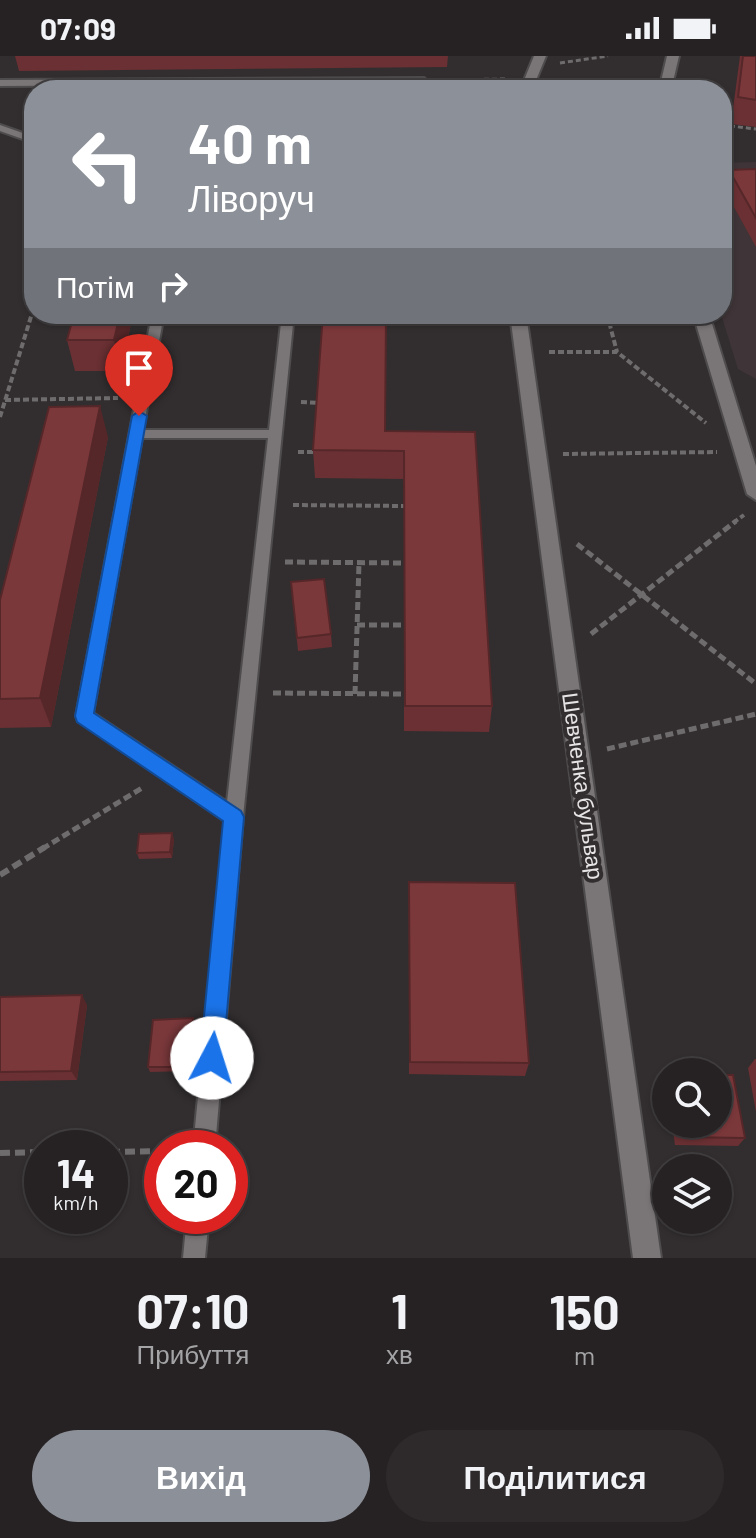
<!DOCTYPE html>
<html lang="uk">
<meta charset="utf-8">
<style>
body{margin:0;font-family:Barlow,sans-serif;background:#2e2a2b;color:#f1f3f6;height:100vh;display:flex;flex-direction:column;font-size:30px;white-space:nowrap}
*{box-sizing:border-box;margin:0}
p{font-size:26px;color:#a4a4a6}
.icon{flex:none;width:44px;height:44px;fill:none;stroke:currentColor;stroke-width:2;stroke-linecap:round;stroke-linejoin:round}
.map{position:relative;height:1202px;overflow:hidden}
.details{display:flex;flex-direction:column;background:#262223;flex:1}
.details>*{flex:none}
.guide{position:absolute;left:24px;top:24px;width:708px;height:244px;border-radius:32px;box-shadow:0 2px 6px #0004,0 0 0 2px #423f41;background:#8c9099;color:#fff;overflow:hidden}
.fabs{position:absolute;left:652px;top:1002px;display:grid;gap:16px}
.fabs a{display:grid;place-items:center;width:80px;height:80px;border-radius:50%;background:#262223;box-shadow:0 2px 6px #0004,0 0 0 2px #423f41;font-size:40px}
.speed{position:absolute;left:24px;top:1074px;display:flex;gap:16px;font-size:40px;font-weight:700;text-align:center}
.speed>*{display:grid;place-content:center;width:104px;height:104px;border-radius:50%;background:#262223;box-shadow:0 2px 6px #0004,0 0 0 2px #423f41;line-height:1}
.speed small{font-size:20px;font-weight:400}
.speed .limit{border:12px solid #d22;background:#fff;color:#111}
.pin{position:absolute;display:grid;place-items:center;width:68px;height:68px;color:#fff;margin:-82px -34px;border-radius:50% 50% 50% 0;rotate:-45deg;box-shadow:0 0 8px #0007}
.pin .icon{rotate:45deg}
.me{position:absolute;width:88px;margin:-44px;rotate:5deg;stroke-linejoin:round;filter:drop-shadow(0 0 6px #0008)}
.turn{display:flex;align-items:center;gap:28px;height:168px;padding:0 32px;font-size:36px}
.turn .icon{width:104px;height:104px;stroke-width:2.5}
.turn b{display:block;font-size:56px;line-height:68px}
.then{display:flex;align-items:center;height:76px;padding:0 32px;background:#0003;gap:16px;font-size:30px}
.eta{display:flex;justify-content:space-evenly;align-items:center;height:136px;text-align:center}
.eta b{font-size:48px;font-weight:700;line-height:56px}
.button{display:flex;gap:16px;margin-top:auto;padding:16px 32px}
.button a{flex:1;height:92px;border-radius:48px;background:#8c9099;color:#fff;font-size:32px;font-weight:700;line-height:92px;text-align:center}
.button a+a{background:#2e2a2b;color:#f1f3f6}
.status{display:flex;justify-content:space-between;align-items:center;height:56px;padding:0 40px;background:#262223;direction:ltr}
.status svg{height:22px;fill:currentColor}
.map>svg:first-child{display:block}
.built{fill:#3f3437}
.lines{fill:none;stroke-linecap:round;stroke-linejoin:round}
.lane-casing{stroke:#4f4c4d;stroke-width:4}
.street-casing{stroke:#4f4c4d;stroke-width:4}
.path-far3{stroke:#6f6c6d;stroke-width:3;stroke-dasharray:5 3;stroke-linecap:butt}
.path-far2{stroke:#6f6c6d;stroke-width:4;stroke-dasharray:6 3;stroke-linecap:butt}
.path-far1{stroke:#6f6c6d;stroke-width:5;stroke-dasharray:8 4;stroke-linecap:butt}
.path{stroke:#6f6c6d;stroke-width:6;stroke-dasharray:10 5;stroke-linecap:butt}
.lane{fill:#7a7576;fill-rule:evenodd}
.street{fill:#7a7576;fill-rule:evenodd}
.wall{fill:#6a3033}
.shaded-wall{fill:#562729}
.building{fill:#7b383b;stroke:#562729;stroke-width:2}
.route{fill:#1a73e8;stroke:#114b97;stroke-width:2}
.labels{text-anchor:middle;stroke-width:8;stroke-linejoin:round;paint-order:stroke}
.street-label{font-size:22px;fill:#e7e4e5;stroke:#322e2f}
</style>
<div class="status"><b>07:09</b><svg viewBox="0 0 49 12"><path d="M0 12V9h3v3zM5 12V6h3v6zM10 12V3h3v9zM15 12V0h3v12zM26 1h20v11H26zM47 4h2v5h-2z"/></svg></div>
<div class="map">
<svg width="756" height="1202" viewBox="0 0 756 1202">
<rect width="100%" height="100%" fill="#322e2f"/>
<path class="built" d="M 756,106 L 756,323 L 738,313 L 721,258 L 722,107 Z"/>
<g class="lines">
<g class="lane-casing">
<path id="lane" d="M 424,22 L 426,24 L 421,27 L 0,30 L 0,24 Z
M 0,69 L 34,81 L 34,87 L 0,75 Z
M 152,258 L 164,258 L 143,374 L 269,374 L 282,258 L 294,258 L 243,761 L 215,1092 L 193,1092 L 225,765 L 78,665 L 76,660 ZM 142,382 L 268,382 L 227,746 L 93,657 Z
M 187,1160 L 209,1160 L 205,1202 L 183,1202 Z"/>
</g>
<g class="street-casing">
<path id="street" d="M 534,0 L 546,0 L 532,34 L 520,34 Z
M 667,0 L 679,0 L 671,34 L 659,34 Z
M 510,258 L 526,258 L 661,1202 L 633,1202 Z
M 693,258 L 709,258 L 756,410 L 756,444 L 747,438 Z"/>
</g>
<path class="path-far3" d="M 560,7 L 608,0
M 444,24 L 506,23
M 722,69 L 756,73"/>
<path class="path-far2" d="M 607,258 L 617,296
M 549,296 L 617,296 L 706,367
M 5,344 L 118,342
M 301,346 L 320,347
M 0,361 L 34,251
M 298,396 L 317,396
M 563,398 L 717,396
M 293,449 L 404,450
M 733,467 L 744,459"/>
<path class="path-far1" d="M 577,488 L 756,628
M 285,506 L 404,507
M 357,569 L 404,569
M 591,578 L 736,465
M 273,637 L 404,638
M 355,638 L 359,507
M 607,693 L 756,658
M 42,793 L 142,732"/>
<path class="path" d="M 0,819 L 45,791
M 110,1096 L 162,1095
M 0,1097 L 42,1096"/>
<use href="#lane" class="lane"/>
<use href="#street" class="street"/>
</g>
<path class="wall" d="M 15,0 L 448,0 L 447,11 L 19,15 Z
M 740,0 L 756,0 L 756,71 L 731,68 Z
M 756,113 L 756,191 L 724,133 L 729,114 Z
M 74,258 L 133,258 L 121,315 L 75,315 L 67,284 Z
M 263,258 L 262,268 L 239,268 L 238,261 Z
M 385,375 L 475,376 L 492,650 L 489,676 L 404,675 L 404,423 L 315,422 L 313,394 Z
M 108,381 L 51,671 L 0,672 L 0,544 Z
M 291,526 L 331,578 L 332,591 L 298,595 Z
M 174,783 L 172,802 L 139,803 L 137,797 Z
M 409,826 L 529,1007 L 525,1020 L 409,1018 Z
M 0,941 L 87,949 L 77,1024 L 0,1025 Z
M 195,967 L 191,1015 L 150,1016 L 148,1011 Z
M 755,1003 L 756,1003 L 756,1056 L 748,1012 Z
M 672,1068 L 718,1068 L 745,1082 L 738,1090 L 675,1089 Z"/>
<path class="shaded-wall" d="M 120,258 L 133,258 L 121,315 L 114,284 Z
M 100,350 L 108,381 L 51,671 L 40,642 Z
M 172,777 L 174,783 L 172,802 L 170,796 Z
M 82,939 L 87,949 L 77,1024 L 71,1015 Z
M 193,962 L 195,967 L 191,1015 L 189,1011 Z"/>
<path class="building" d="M 743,0 L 756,0 L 756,44 L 738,41 Z
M 439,27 L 493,28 L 490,34 L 434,34 Z
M 756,113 L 756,162 L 729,114 Z
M 74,258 L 120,258 L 114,284 L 67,284 Z
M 239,258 L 261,258 L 261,261 L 238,261 Z
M 323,258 L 386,258 L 385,375 L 475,376 L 492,650 L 405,650 L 404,395 L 313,394 Z
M 100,350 L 40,642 L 0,643 L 0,544 L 49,351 Z
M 324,523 L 331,578 L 297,582 L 291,526 Z
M 172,777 L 170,796 L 137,797 L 139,778 Z
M 409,826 L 515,827 L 529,1007 L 410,1006 Z
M 82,939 L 71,1015 L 0,1016 L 0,941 Z
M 193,962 L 189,1011 L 148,1011 L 153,964 Z
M 718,1019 L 733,1019 L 745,1082 L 681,1081 L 679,1068 L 718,1068 Z"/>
<path class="route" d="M 139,355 L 147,360 L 94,657 L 241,755 L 244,761 L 223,1002 L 220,1010 L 212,1013 L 204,1010 L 200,1002 L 223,765 L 77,666 L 75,660 L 132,360 Z"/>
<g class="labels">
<g class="street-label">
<text transform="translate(583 730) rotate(82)" y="8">Шевченка бульвар</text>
</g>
</g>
</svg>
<div class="fabs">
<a><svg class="icon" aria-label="search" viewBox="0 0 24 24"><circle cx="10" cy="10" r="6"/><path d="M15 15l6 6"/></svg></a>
<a><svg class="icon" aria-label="layers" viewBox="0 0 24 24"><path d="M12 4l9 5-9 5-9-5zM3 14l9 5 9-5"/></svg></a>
</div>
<div class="speed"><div>14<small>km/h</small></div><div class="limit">20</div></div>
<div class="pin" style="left:139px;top:360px;background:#d93025"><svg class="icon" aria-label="arrive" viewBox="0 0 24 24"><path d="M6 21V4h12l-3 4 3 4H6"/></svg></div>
<svg class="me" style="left:212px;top:1002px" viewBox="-20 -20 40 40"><circle r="19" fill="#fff"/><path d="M0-13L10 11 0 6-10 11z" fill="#1a73e8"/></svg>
<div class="guide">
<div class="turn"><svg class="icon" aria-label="left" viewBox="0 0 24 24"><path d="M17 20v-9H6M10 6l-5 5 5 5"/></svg><div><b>40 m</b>Ліворуч</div></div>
<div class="then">Потім<svg class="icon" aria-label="right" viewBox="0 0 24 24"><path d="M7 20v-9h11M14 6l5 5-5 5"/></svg></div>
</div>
</div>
<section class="details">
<div class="eta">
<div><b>07:10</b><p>Прибуття</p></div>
<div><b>1</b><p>хв</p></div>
<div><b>150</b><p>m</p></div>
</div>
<div class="button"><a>Вихід</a><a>Поділитися</a></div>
</section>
